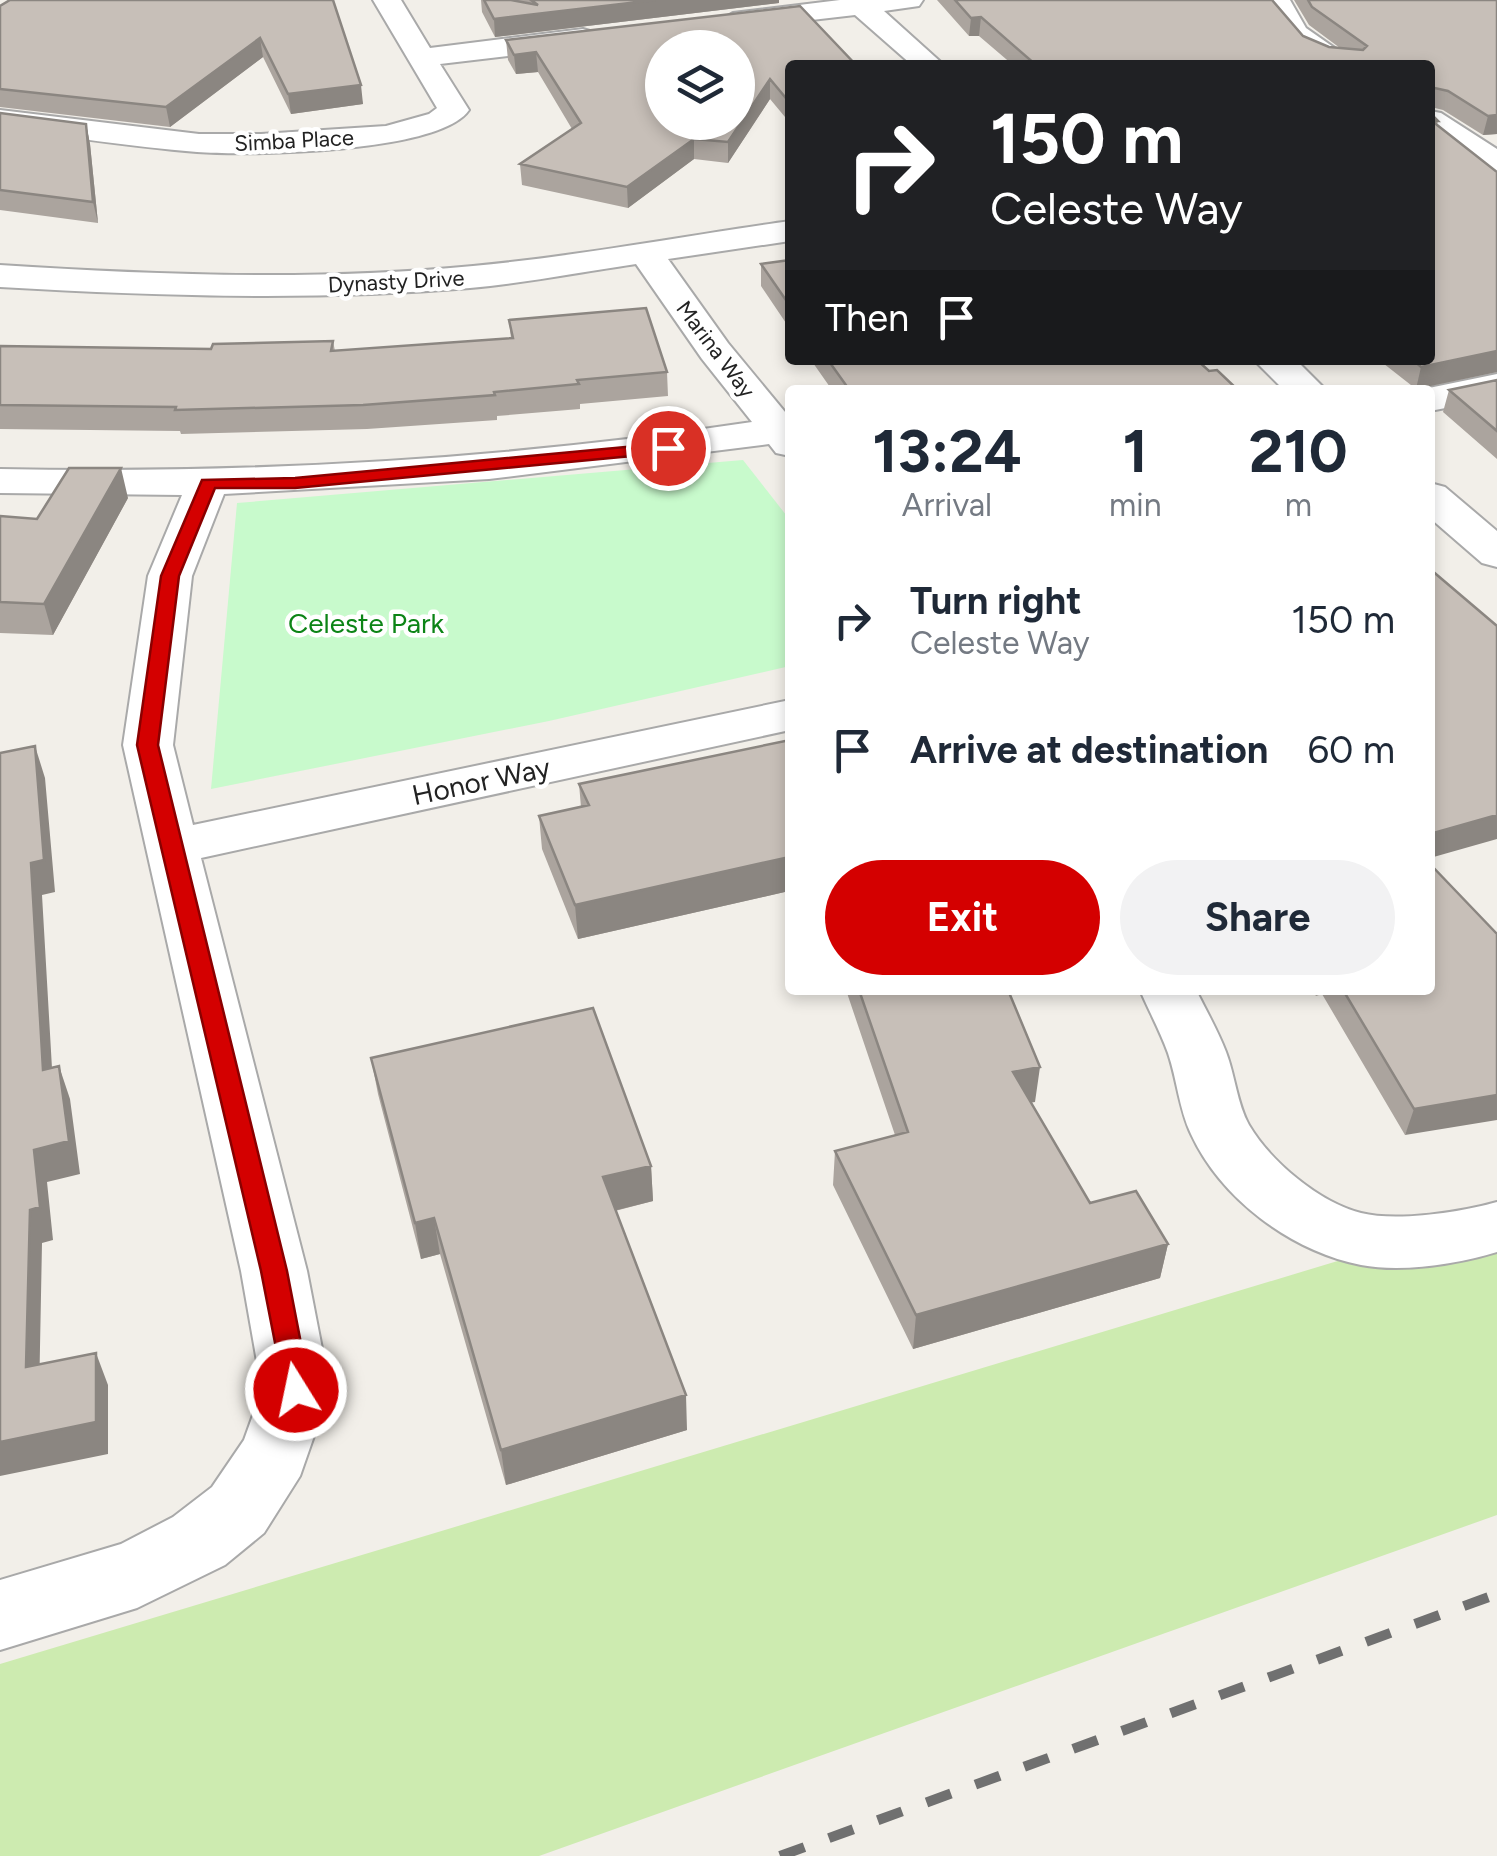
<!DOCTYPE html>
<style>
body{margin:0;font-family:Figtree,sans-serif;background:#f2f2f3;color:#1f2937;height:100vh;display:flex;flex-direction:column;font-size:38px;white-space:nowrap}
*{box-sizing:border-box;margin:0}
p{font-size:32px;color:#747a83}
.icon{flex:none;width:55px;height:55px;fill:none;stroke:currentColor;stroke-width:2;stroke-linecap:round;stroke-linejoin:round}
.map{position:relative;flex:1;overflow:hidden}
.side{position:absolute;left:785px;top:385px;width:650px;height:610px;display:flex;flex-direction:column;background:#fff;border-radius:10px;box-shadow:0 5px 15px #0003}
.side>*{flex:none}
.hud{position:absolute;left:785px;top:60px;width:650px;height:305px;border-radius:10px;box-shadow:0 5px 15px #0003;background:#202124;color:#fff;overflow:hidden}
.controls{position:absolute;left:645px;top:30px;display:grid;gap:20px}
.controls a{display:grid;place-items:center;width:110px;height:110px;border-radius:50%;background:#fff;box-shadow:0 5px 15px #0003;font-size:50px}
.pin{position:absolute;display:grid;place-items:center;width:85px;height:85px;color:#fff;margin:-42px;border:5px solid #fff;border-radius:50%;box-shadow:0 2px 10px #0007}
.me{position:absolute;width:110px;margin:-55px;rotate:350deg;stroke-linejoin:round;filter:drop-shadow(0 0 8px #0008)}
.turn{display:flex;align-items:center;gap:35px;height:210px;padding:0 40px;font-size:45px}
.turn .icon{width:130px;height:130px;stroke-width:2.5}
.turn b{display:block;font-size:70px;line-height:85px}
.then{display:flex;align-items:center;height:95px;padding:0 40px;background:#0003;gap:20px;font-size:38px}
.eta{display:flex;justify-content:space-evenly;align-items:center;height:170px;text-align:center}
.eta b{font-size:60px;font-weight:700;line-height:70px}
.action{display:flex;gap:20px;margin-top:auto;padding:20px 40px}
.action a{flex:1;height:115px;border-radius:60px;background:#d40000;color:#fff;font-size:40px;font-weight:700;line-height:115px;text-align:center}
.action a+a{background:#f2f2f3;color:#1f2937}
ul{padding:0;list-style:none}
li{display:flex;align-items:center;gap:30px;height:130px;padding:0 40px}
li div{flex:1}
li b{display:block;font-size:38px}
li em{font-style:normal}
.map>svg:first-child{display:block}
.grass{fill:#cdebb0}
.park{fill:#c8facc}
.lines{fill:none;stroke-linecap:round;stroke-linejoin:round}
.minor-casing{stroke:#a9a9a9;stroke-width:4}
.minor{fill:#fff;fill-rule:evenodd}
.rail{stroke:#707070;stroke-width:10;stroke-dasharray:26 26;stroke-linecap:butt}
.wall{fill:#aba49e}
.shaded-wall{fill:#8b8681}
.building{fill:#c7bfb8;stroke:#8b8681;stroke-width:2.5;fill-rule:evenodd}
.route{fill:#d40000;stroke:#8a0000;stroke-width:2.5}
.labels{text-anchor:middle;stroke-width:9;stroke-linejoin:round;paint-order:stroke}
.far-street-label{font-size:22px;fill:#222;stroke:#fff}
.park-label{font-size:28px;fill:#0c8416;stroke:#fff}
.street-label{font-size:28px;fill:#222;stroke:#fff}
</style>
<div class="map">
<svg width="1497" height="1856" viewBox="0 0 1497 1856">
<rect width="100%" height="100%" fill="#f2efe9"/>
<path class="grass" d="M 1497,1213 L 1497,1515 L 539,1856 L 0,1856 L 0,1664 Z"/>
<path class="park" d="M 743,460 L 790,520 L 790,666 L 549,721 L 211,789 L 237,503 Z"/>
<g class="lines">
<g class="minor-casing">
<path id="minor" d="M 373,0 L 401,0 L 430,48 L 583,29 L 593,32 L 597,38 L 593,44 L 583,47 L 440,64 L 469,110 C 440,153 250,156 197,152 C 131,147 65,136 0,128 L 0,110 L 199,134 L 261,134 L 386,126 L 429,114 L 437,108 Z
M 840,0 L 923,0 L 919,6 L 884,11 L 944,65 L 912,65 L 855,15 L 733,29 L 719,21 L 733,13 Z
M 1270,0 L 1290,0 L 1306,28 L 1359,65 C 1307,65 1290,50 1266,5 Z
M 1430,111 L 1441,113 L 1497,149 L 1497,173 L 1486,170 L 1430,134 Z
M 790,221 L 790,241 L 668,259 L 728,343 L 790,418 L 790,456 L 776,453 L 769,444 L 489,479 L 224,494 L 192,576 L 173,745 L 193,825 L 790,700 L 790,730 L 201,858 L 307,1271 L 330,1390 L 300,1476 L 264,1533 L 225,1565 L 137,1608 L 0,1650 L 0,1580 L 121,1544 L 173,1517 L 212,1487 L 244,1440 L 262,1390 L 241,1271 L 123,745 L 148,576 L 182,495 L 0,493 L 0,469 C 252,474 502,460 752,422 L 702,359 L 636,264 C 581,272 526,283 470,288 C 313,301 157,296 0,287 L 0,265 C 157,275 315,281 473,266 C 579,256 685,236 790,221 Z
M 1254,360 L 1296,360 L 1326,390 L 1284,390 Z
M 1497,374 L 1497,398 L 1430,411 L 1430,390 L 1419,390 Z
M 1430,483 L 1445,487 L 1497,531 L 1497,567 L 1482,563 L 1430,518 Z
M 1140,990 L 1196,990 C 1206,1010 1218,1031 1226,1052 C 1235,1075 1237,1104 1249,1125 C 1271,1162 1319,1202 1361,1213 C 1397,1222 1462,1212 1497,1202 L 1497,1252 C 1458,1264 1402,1273 1361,1265 C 1291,1251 1221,1199 1191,1134 C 1179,1109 1177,1079 1168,1053 C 1160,1031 1149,1011 1140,990 Z"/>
</g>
<use href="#minor" class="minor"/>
<path class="rail" d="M 780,1856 L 1497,1594"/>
</g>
<path class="wall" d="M 333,0 L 363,104 L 291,114 L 263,57 L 170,127 L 0,107 L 0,6 Z
M 481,0 L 779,0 L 779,3 L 495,37 L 482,12 Z
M 937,0 L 1272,0 L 1303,36 L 1329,47 L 1340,48 L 1309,25 L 1294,0 L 1497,0 L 1497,134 L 1483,135 L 1443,110 L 1431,107 L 1431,114 L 1438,121 L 1437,125 L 1497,172 L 1497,372 L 1416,389 L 1379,360 L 1430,360 L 1430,65 L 1013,65 L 979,36 L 969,36 Z
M 506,40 L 790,65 L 790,123 L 770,99 L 728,163 L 694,159 L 628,208 L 522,185 L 520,164 L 572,129 L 538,72 L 516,74 L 508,60 Z
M 0,113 L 86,124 L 90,144 L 98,223 L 0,210 Z
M 790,260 L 790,329 L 761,286 L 761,264 Z
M 509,320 L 667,372 L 668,396 L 580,404 L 580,409 L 497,416 L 497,420 L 367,429 L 181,434 L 180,431 L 0,429 L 0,346 L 211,349 L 333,341 L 335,351 L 511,338 Z
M 811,360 L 1197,360 L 1209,371 L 1238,390 L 832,390 Z
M 1497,380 L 1497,459 L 1443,412 L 1449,390 Z
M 128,498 L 53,635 L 0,633 L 0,516 L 37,519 Z
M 790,740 L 790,894 L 789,891 L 578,939 L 542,849 L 539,816 L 581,807 L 579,784 Z
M 1497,934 L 1405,1135 L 1322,994 L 1316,996 L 1312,990 L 1430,990 Z
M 846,990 L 1008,990 L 1035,1102 L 1031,1102 L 1090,1203 L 1168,1244 L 1160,1278 L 913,1349 L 833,1185 L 835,1151 L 895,1135 Z
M 371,1058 L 651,1166 L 653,1201 L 615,1211 L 687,1430 L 506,1485 L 440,1254 L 421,1259 L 378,1094 Z"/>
<path class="shaded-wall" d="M 655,0 L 779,0 L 779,3 L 495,37 L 494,19 Z
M 981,17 L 979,36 L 969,36 L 971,18 Z
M 260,38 L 263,57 L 170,127 L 166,107 Z
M 536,52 L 538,72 L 516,74 L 514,55 Z
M 770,79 L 770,99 L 728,163 L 728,142 Z
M 361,85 L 363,104 L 291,114 L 288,94 Z
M 1497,115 L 1497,134 L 1483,135 L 1488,116 Z
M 86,124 L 90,144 L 98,223 L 93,202 Z
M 694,139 L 694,159 L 628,208 L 627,187 Z
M 1497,351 L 1497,372 L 1416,389 L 1421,367 Z
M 121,468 L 128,498 L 53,635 L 44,604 Z
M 35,746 L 45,778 L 55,892 L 42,895 L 54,1103 L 43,1070 L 31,863 Z
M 1497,815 L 1497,839 L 1430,858 L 1430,834 Z
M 789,857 L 789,891 L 578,939 L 575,905 Z
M 59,1066 L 70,1099 L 80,1174 L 47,1182 L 53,1240 L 42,1243 L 39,1399 L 26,1367 L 30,1210 L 34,1150 Z
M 1040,1067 L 1035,1102 L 1009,1106 L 1013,1072 Z
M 1497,1095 L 1497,1120 L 1405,1135 L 1414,1109 Z
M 651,1166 L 653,1201 L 605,1213 L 603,1177 Z
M 434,1218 L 440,1254 L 421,1259 L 415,1223 Z
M 1168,1244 L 1160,1278 L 913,1349 L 916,1315 Z
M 96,1353 L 108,1385 L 108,1454 L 0,1476 L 0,1442 Z
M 686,1395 L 687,1430 L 506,1485 L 501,1450 Z"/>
<path class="building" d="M 10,0 L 333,0 L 361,85 L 288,94 L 260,38 L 166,107 L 0,89 L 0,6 Z
M 484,0 L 511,0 L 538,5 L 531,0 L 655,0 L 494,19 Z
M 955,0 L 1272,0 L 1303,36 L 1329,47 L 1363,50 L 1367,46 L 1312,7 L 1308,0 L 1497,0 L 1497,115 L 1488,116 L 1448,91 L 1435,88 L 1431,92 L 1431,114 L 1438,121 L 1432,121 L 1497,172 L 1497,351 L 1421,367 L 1413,360 L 1430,360 L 1430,65 L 1036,65 L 981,17 L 971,18 Z
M 800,6 L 856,65 L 790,65 L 790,103 L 770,79 L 728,142 L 694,139 L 627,187 L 520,164 L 581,123 L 536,52 L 514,55 L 506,40 ZM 662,48 L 738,48 L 738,122 L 662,122 Z
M 0,113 L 86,124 L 93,202 L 0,190 Z
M 790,260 L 790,306 L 761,264 Z
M 646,308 L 667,372 L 577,380 L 579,384 L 494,392 L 495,395 L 363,405 L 175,410 L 176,407 L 0,405 L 0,346 L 211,349 L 213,344 L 333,341 L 331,351 L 513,338 L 509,320 Z
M 828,360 L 1197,360 L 1209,371 L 1217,370 L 1238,390 L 861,390 L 859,387 L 848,388 Z
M 1497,380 L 1497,431 L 1449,390 Z
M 69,468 L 121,468 L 44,604 L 0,602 L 0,516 L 37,519 Z
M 1430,569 L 1497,626 L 1497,815 L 1430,834 Z
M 790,740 L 790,858 L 789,857 L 575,905 L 539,816 L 589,805 L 579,784 Z
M 35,746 L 44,860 L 31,863 L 43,1070 L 59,1066 L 69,1141 L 34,1150 L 40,1207 L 30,1210 L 26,1367 L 96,1353 L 96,1422 L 0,1442 L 0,753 Z
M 1430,864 L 1497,934 L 1497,1095 L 1414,1109 L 1343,990 L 1430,990 Z
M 859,990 L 1008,990 L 1040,1067 L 1013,1072 L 1090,1203 L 1136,1191 L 1168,1244 L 916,1315 L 835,1151 L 908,1132 Z
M 593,1008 L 651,1166 L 603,1177 L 686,1395 L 501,1450 L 434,1218 L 415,1223 L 371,1058 Z"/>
<path class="route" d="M 668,443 L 677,448 L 674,452 L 295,488 L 215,488 L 179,576 L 158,745 L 287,1271 L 310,1390 L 306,1399 L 296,1402 L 286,1399 L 261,1271 L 137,745 L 161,576 L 202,480 L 295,478 Z"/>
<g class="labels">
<g class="far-street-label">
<text transform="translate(294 140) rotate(-3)" y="8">Simba Place</text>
<text transform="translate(396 281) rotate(-3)" y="8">Dynasty Drive</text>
<text transform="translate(716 349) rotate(53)" y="8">Marina Way</text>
</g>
<g class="park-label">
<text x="366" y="633">Celeste Park</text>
</g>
<g class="street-label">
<text transform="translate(481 781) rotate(-12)" y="10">Honor Way</text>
</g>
</g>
</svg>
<div class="controls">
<a><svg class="icon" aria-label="layers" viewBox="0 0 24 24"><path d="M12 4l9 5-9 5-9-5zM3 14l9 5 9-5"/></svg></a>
</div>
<div class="pin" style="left:668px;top:448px;background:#d93025"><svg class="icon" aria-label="arrive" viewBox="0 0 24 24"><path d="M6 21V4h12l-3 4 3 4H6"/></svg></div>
<svg class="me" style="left:296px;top:1390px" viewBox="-20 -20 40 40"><circle r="17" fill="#d40000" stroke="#fff" stroke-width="3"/><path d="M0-11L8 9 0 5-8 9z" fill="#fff"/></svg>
<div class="hud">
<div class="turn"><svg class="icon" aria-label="right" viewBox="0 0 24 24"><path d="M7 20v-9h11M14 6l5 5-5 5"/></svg><div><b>150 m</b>Celeste Way</div></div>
<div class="then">Then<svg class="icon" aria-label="arrive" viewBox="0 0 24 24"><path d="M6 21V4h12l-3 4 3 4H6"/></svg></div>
</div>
<section class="side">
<div class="eta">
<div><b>13:24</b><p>Arrival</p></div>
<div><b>1</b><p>min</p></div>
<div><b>210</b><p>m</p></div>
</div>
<ul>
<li><svg class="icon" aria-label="right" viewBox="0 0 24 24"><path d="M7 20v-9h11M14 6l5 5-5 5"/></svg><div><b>Turn right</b><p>Celeste Way</p></div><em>150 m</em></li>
<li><svg class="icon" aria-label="arrive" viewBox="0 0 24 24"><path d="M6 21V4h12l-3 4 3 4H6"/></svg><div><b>Arrive at destination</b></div><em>60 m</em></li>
</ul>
<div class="action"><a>Exit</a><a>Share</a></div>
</section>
</div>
